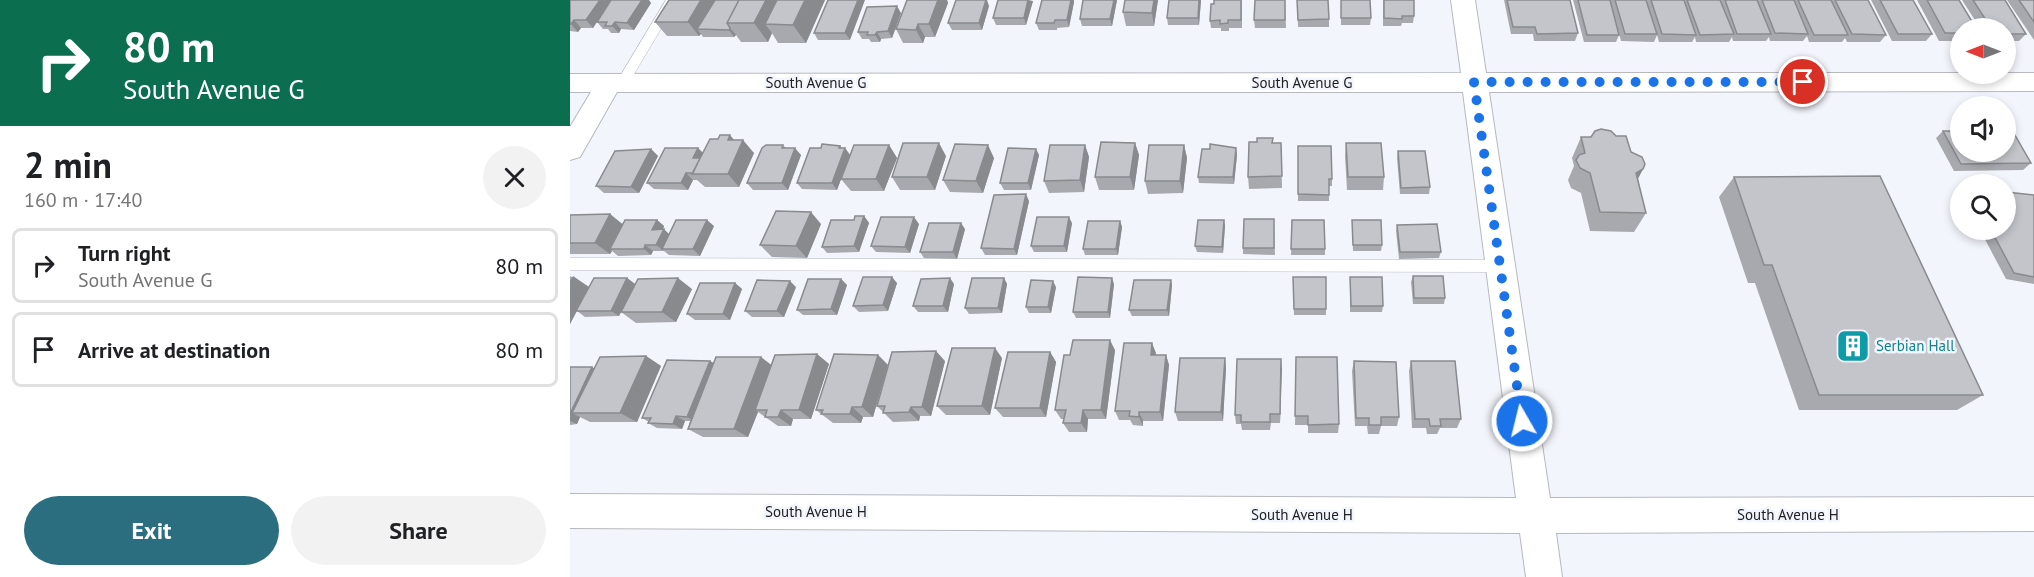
<!DOCTYPE html>
<meta charset="utf-8">
<style>
body{margin:0;font-family:"PT Sans",sans-serif;background:#f2f2f2;color:#202124;height:100vh;display:flex;flex-direction:column;font-size:22px;white-space:nowrap}
*{box-sizing:border-box;margin:0}
p{font-size:20px;color:#757577}
.icon{flex:none;width:33px;height:33px;fill:none;stroke:currentColor;stroke-width:2;stroke-linecap:round;stroke-linejoin:round}
.map{position:relative;flex:1;overflow:hidden}
.sheet{display:flex;flex-direction:column;background:#fff;width:570px}
.sheet>*{flex:none}
.guide{background:#0b6e4f;color:#fff;overflow:hidden}
.needle{width:39px;rotate:270deg}
.tools{position:absolute;left:1380px;top:18px;display:grid;gap:12px}
.tools a{display:grid;place-items:center;width:66px;height:66px;border-radius:50%;background:#fff;box-shadow:0 3px 9px #0003;font-size:30px}
.pin{position:absolute;display:grid;place-items:center;width:51px;height:51px;color:#fff;margin:-26px;border:3px solid #fff;border-radius:50%;box-shadow:0 2px 6px #0007}
.me{position:absolute;width:66px;margin:-33px;rotate:352deg;stroke-linejoin:round;filter:drop-shadow(0 0 4px #0008)}
.turn{display:flex;align-items:center;gap:21px;height:126px;padding:0 24px;font-size:27px}
.turn .icon{width:78px;height:78px;stroke-width:2.5}
.turn b{display:block;font-size:42px;line-height:51px}
.round{display:grid;place-items:center;flex:none;width:63px;height:63px;border-radius:32px;background:#f2f2f2}
.headline{display:flex;align-items:center;justify-content:space-between;height:102px;padding:0 24px}
h1{font-size:36px;font-weight:600;line-height:45px}
.primary-button{display:flex;gap:12px;margin-top:auto;padding:12px 24px}
.primary-button a{flex:1;height:69px;border-radius:36px;background:#2b6e7f;color:#fff;font-size:24px;font-weight:600;line-height:69px;text-align:center}
.primary-button a+a{background:#f2f2f2;color:#202124}
ul{padding:0;list-style:none}
li{display:flex;align-items:center;gap:18px;height:75px;margin:0 12px 9px;padding:0 12px;border:3px solid #e0e0e0;border-radius:9px}
li div{flex:1}
li b{display:block;font-size:22px}
li em{font-style:normal}
main{display:flex;flex:1;min-height:0}
.map>svg:first-child{display:block}
.lines{fill:none;stroke-linecap:round;stroke-linejoin:round}
.service-casing{stroke:#b7b9bf;stroke-width:1}
.minor-casing{stroke:#b7b9bf;stroke-width:2}
.service{fill:#fff;fill-rule:evenodd}
.minor{fill:#fff;fill-rule:evenodd}
.wall{fill:#a8a9af}
.shaded-wall{fill:#888a8e}
.building{fill:#c3c5cb;stroke:#888a8e;stroke-width:1.5}
.route{stroke:#1a73e8;stroke-width:10;stroke-dasharray:0 18}
.labels{text-anchor:middle;stroke-width:5;stroke-linejoin:round;paint-order:stroke}
.street-label{font-size:15px;fill:#202123;stroke:#f3f5fc}
.culture-label{font-size:15px;fill:#0d838f;stroke:#f3f5fc;text-anchor:start}
</style>
<main>
<section class="sheet">
<div class="guide">
<div class="turn"><svg class="icon" aria-label="right" viewBox="0 0 24 24"><path d="M7 20v-9h11M14 6l5 5-5 5"/></svg><div><b>80 m</b>South Avenue G</div></div>
</div>
<div class="headline"><div><h1>2 min</h1><p>160 m · 17:40</p></div><a class="round"><svg class="icon" aria-label="close" viewBox="0 0 24 24"><path d="M6 6l12 12M18 6L6 18"/></svg></a></div>
<ul>
<li><svg class="icon" aria-label="right" viewBox="0 0 24 24"><path d="M7 20v-9h11M14 6l5 5-5 5"/></svg><div><b>Turn right</b><p>South Avenue G</p></div><em>80 m</em></li>
<li><svg class="icon" aria-label="arrive" viewBox="0 0 24 24"><path d="M6 21V4h12l-3 4 3 4H6"/></svg><div><b>Arrive at destination</b></div><em>80 m</em></li>
</ul>
<div class="primary-button"><a>Exit</a><a>Share</a></div>
</section>
<div class="map">
<svg width="1464" height="577" viewBox="0 0 1464 577">
<rect width="100%" height="100%" fill="#f3f5fc"/>
<g class="lines">
<g class="service-casing">
<path id="service" d="M 96,0 L 108,0 L 57,86 L 47,86 L 46,83 Z
M 0,258 L 930,260 L 935,262 L 937,266 L 935,270 L 930,272 L 0,270 Z"/>
</g>
<g class="minor-casing">
<path id="minor" d="M 881,0 L 905,0 L 916,73 L 1464,73 L 1464,91 L 919,92 L 980,498 L 1464,497 L 1464,531 L 986,533 L 992,577 L 956,577 L 950,533 L 0,528 L 0,494 L 946,498 L 893,92 L 47,92 L 10,157 L 0,160 L 0,127 L 21,92 L 0,92 L 0,74 L 891,73 Z"/>
</g>
<use href="#service" class="service"/>
<use href="#minor" class="minor"/>
</g>
<path class="wall" d="M 0,0 L 41,0 L 23,28 L 11,28 L 8,32 L 0,31 Z
M 99,0 L 255,0 L 236,43 L 208,43 L 202,33 L 198,42 L 171,42 L 166,35 L 164,37 L 133,37 L 131,34 L 129,36 L 97,36 L 85,22 Z
M 258,0 L 280,40 L 248,40 L 244,33 Z
M 337,0 L 377,0 L 378,3 L 365,37 L 355,37 L 353,43 L 333,43 L 326,29 Z
M 472,0 L 504,0 L 504,2 L 499,27 L 487,28 L 487,30 L 469,30 L 466,23 Z
M 513,0 L 547,0 L 542,26 L 512,26 L 510,19 Z
M 588,0 L 584,26 L 556,26 L 553,12 Z
M 631,0 L 629,25 L 598,25 L 597,18 Z
M 672,0 L 672,28 L 659,28 L 659,31 L 651,31 L 651,28 L 641,28 L 640,21 Z
M 715,0 L 716,28 L 685,28 L 684,20 Z
M 727,0 L 759,19 L 759,27 L 728,27 Z
M 771,0 L 801,18 L 800,25 L 771,25 Z
M 813,0 L 844,0 L 844,16 L 843,23 L 832,23 L 831,26 L 813,26 Z
M 934,0 L 1000,0 L 1008,33 L 1005,41 L 964,41 L 963,34 L 941,34 Z
M 1003,0 L 1298,0 L 1316,35 L 1310,42 L 1277,42 L 1275,38 L 1272,42 L 1239,42 L 1237,36 L 1233,41 L 1200,41 L 1199,37 L 1196,41 L 1163,41 L 1162,37 L 1159,42 L 1126,42 L 1125,37 L 1122,42 L 1089,42 L 1087,35 L 1084,42 L 1051,41 L 1041,4 L 1049,35 L 1046,42 L 1014,42 Z
M 1301,0 L 1343,0 L 1362,34 L 1356,41 L 1322,41 Z
M 1347,0 L 1389,0 L 1390,41 L 1369,41 Z
M 1392,0 L 1435,0 L 1456,34 L 1449,41 L 1436,41 L 1436,28 L 1410,28 Z
M 1437,0 L 1464,0 L 1464,40 Z
M 463,1 L 456,25 L 426,25 L 423,18 Z
M 81,3 L 64,30 L 51,29 L 49,33 L 41,33 L 38,29 L 33,29 L 27,22 Z
M 419,6 L 412,30 L 382,30 L 378,23 Z
M 331,13 L 322,38 L 311,39 L 310,42 L 301,42 L 299,39 L 292,39 L 288,32 Z
M 1373,131 L 1461,163 L 1453,170 L 1384,171 L 1366,138 Z
M 1011,137 L 1061,152 L 1073,169 L 1068,179 L 1076,213 L 1064,232 L 1020,231 L 1011,193 L 1001,188 L 998,180 L 1004,166 L 1002,158 Z
M 703,138 L 703,143 L 711,143 L 712,188 L 679,189 L 678,177 L 687,142 Z
M 164,140 L 184,153 L 169,187 L 135,187 L 127,180 L 123,180 L 118,190 L 84,189 L 77,183 L 128,148 L 133,153 Z
M 565,143 L 569,155 L 564,190 L 529,190 L 525,177 Z
M 776,143 L 814,177 L 813,190 L 777,190 L 775,156 Z
M 213,145 L 216,148 L 231,155 L 218,190 L 183,190 L 177,183 Z
M 319,145 L 327,158 L 314,191 L 281,191 L 271,179 Z
M 515,145 L 519,157 L 514,192 L 479,193 L 474,181 Z
M 614,145 L 617,158 L 613,193 L 578,194 L 575,181 Z
M 270,146 L 272,148 L 275,148 L 280,155 L 267,190 L 232,189 L 227,183 L 251,148 Z
M 728,146 L 762,179 L 762,186 L 759,186 L 759,201 L 728,201 Z
M 666,148 L 667,155 L 664,184 L 629,183 L 628,177 Z
M 81,149 L 88,156 L 69,193 L 34,193 L 26,186 Z
M 466,149 L 469,155 L 461,190 L 434,190 L 430,183 Z
M 828,151 L 860,187 L 859,194 L 830,194 L 827,158 Z
M 376,156 L 365,190 L 330,190 L 322,177 Z
M 424,158 L 413,193 L 380,192 L 373,180 Z
M 1164,177 L 1413,395 L 1387,410 L 1229,410 L 1185,283 L 1178,283 L 1149,197 Z
M 1464,195 L 1464,284 L 1436,279 L 1410,230 L 1436,230 Z
M 459,201 L 447,255 L 415,255 L 411,248 Z
M 40,214 L 52,225 L 87,220 L 94,226 L 93,230 L 99,234 L 144,226 L 130,256 L 99,255 L 94,251 L 83,251 L 81,255 L 48,256 L 42,251 L 40,254 L 0,254 L 0,215 Z
M 294,216 L 299,223 L 289,252 L 257,253 L 252,247 L 284,220 Z
M 704,219 L 705,255 L 673,254 L 673,248 Z
M 654,220 L 655,226 L 653,253 L 627,252 L 625,246 Z
M 722,220 L 755,249 L 755,255 L 721,255 Z
M 782,220 L 812,245 L 811,251 L 783,251 Z
M 550,221 L 552,227 L 548,255 L 515,255 L 513,249 Z
M 502,223 L 497,252 L 464,252 L 461,246 Z
M 251,224 L 237,258 L 202,257 L 190,245 Z
M 349,224 L 340,253 L 306,252 L 301,246 Z
M 827,225 L 871,252 L 869,258 L 829,259 L 826,231 Z
M 395,229 L 387,259 L 354,258 L 350,252 Z
M 0,276 L 19,287 L 57,278 L 65,284 L 122,289 L 106,322 L 66,323 L 51,312 L 49,316 L 15,317 L 7,311 L 0,324 Z
M 843,276 L 875,298 L 874,304 L 843,304 L 841,282 Z
M 723,277 L 756,309 L 756,315 L 724,315 Z
M 780,277 L 813,306 L 812,312 L 780,312 Z
M 434,278 L 437,284 L 432,313 L 399,314 L 395,308 Z
M 271,279 L 277,285 L 267,315 L 233,315 L 227,310 Z
M 601,280 L 602,285 L 599,316 L 562,316 L 559,310 Z
M 165,283 L 172,289 L 160,320 L 125,320 L 117,314 Z
M 327,283 L 318,311 L 289,312 L 283,306 Z
M 384,284 L 378,312 L 348,312 L 343,306 Z
M 544,284 L 540,318 L 506,318 L 503,312 Z
M 226,287 L 214,317 L 182,317 L 175,311 Z
M 486,287 L 481,313 L 459,313 L 456,307 Z
M 545,350 L 536,419 L 518,419 L 517,432 L 499,432 L 493,423 L 494,419 L 491,419 L 485,410 L 500,355 Z
M 480,352 L 486,362 L 476,417 L 433,417 L 425,408 Z
M 586,353 L 585,355 L 596,355 L 599,365 L 593,421 L 573,421 L 573,426 L 563,425 L 560,420 L 549,420 L 545,411 Z
M 247,354 L 259,364 L 241,419 L 223,419 L 221,426 L 208,426 L 188,412 L 178,437 L 133,437 L 118,429 L 120,421 L 115,421 L 112,429 L 87,428 L 78,423 L 79,422 L 72,418 L 140,361 L 144,363 L 201,365 Z
M 308,355 L 318,365 L 303,417 L 293,417 L 291,423 L 263,423 L 246,410 Z
M 76,356 L 91,366 L 67,422 L 20,422 L 10,417 L 7,424 L 0,425 L 0,367 L 24,368 Z
M 726,357 L 769,424 L 768,433 L 738,433 L 738,425 L 725,425 Z
M 432,358 L 420,415 L 376,415 L 367,406 Z
M 655,358 L 656,368 L 653,421 L 608,421 L 605,412 Z
M 711,359 L 710,423 L 701,423 L 700,430 L 672,430 L 671,424 L 666,424 L 665,415 Z
M 375,361 L 361,416 L 350,416 L 349,421 L 323,422 L 307,406 Z
M 784,361 L 829,417 L 827,426 L 811,426 L 809,434 L 798,434 L 797,426 L 785,426 L 782,371 Z
M 841,361 L 891,419 L 887,428 L 870,428 L 867,434 L 857,434 L 856,428 L 842,428 L 839,371 Z"/>
<path class="shaded-wall" d="M 30,0 L 41,0 L 23,28 L 16,20 Z
M 72,0 L 79,0 L 81,3 L 64,30 L 57,23 Z
M 131,0 L 148,0 L 127,29 L 131,34 L 129,36 L 118,22 Z
M 196,0 L 218,0 L 195,24 L 202,33 L 198,42 L 184,23 Z
M 235,0 L 255,0 L 236,43 L 223,25 Z
M 288,0 L 295,0 L 280,40 L 275,33 Z
M 368,0 L 377,0 L 378,3 L 365,37 L 359,24 Z
M 416,0 L 417,0 L 419,6 L 412,30 L 409,23 Z
M 458,0 L 463,1 L 456,25 L 454,18 Z
M 501,0 L 504,0 L 504,2 L 499,27 L 497,20 Z
M 544,0 L 547,0 L 542,26 L 540,19 Z
M 584,0 L 588,0 L 584,26 L 582,13 Z
M 629,0 L 631,0 L 629,25 L 628,18 Z
M 327,6 L 331,13 L 322,38 L 318,31 Z
M 4,20 L 11,28 L 8,32 L 1,24 Z
M 45,22 L 51,29 L 49,33 L 42,26 Z
M 348,24 L 355,37 L 353,43 L 346,30 Z
M 160,28 L 166,35 L 164,37 L 159,30 Z
M 307,32 L 311,39 L 310,42 L 305,35 Z
M 160,135 L 170,147 L 173,140 L 184,153 L 169,187 L 158,174 L 158,140 Z
M 369,143 L 376,156 L 365,190 L 357,177 Z
M 565,143 L 569,155 L 564,190 L 560,177 Z
M 319,145 L 327,158 L 314,191 L 306,179 Z
M 418,145 L 424,158 L 413,193 L 406,181 Z
M 515,145 L 519,157 L 514,192 L 510,180 Z
M 614,145 L 617,158 L 613,193 L 610,181 Z
M 270,146 L 274,151 L 275,148 L 280,155 L 267,190 L 262,183 Z
M 128,148 L 135,155 L 123,173 L 123,158 Z
M 225,148 L 231,155 L 218,190 L 212,183 Z
M 666,148 L 667,155 L 664,184 L 663,177 Z
M 81,149 L 88,156 L 69,193 L 61,187 Z
M 466,149 L 469,155 L 461,190 L 458,183 Z
M 1073,169 L 1062,189 L 1066,173 Z
M 116,173 L 123,180 L 118,190 L 111,183 Z
M 456,194 L 459,201 L 447,255 L 444,249 Z
M 241,212 L 251,224 L 237,258 L 226,246 Z
M 40,214 L 55,226 L 40,249 L 42,251 L 40,254 L 25,243 Z
M 294,216 L 299,223 L 289,252 L 284,246 Z
M 344,217 L 349,224 L 340,253 L 335,247 Z
M 499,217 L 502,223 L 497,252 L 494,246 Z
M 87,220 L 94,226 L 90,236 L 82,230 Z
M 137,220 L 144,226 L 130,256 L 123,249 Z
M 654,220 L 655,226 L 653,253 L 652,247 Z
M 550,221 L 552,227 L 548,255 L 546,249 Z
M 391,223 L 395,229 L 387,259 L 383,252 Z
M 94,229 L 101,236 L 92,249 L 94,251 L 86,245 Z
M 75,245 L 83,251 L 81,255 L 74,249 Z
M 3,276 L 19,287 L 0,324 L 0,281 Z
M 322,277 L 327,283 L 318,311 L 313,305 Z
M 57,278 L 65,284 L 49,316 L 41,311 Z
M 108,278 L 122,289 L 106,322 L 92,312 Z
M 380,278 L 384,284 L 378,312 L 373,306 Z
M 434,278 L 437,284 L 432,313 L 428,308 Z
M 542,278 L 544,284 L 540,318 L 538,312 Z
M 271,279 L 277,285 L 267,315 L 261,309 Z
M 601,280 L 602,285 L 599,316 L 597,310 Z
M 220,281 L 226,287 L 214,317 L 207,311 Z
M 483,281 L 486,287 L 481,313 L 478,307 Z
M 165,283 L 172,289 L 160,320 L 153,314 Z
M 540,340 L 545,350 L 536,419 L 531,410 Z
M 582,343 L 586,353 L 584,365 L 581,355 Z
M 425,348 L 432,358 L 420,415 L 412,406 Z
M 366,351 L 375,361 L 361,416 L 352,407 Z
M 480,352 L 486,362 L 476,417 L 470,408 Z
M 247,354 L 259,364 L 241,419 L 229,410 Z
M 308,355 L 318,365 L 303,417 L 292,407 Z
M 596,355 L 599,365 L 593,421 L 590,412 Z
M 76,356 L 91,366 L 67,422 L 50,413 Z
M 191,357 L 204,367 L 185,410 L 188,412 L 178,437 L 164,429 Z
M 655,358 L 656,368 L 653,421 L 651,412 Z
M 711,359 L 712,369 L 710,423 L 710,414 Z
M 140,361 L 147,366 L 125,422 L 117,417 Z
M 22,367 L 31,373 L 2,413 L 10,417 L 7,424 L 0,421 L 0,414 Z
M 282,407 L 293,417 L 291,423 L 280,414 Z
M 341,407 L 350,416 L 349,421 L 339,412 Z
M 211,410 L 223,419 L 221,426 L 208,417 Z
M 513,410 L 518,419 L 517,432 L 511,423 Z
M 569,412 L 573,421 L 573,426 L 569,417 Z
M 106,416 L 115,421 L 112,429 L 103,424 Z"/>
<path class="building" d="M 0,0 L 30,0 L 16,20 L 4,20 L 1,24 L 0,24 Z
M 41,0 L 72,0 L 57,23 L 45,22 L 42,26 L 35,26 L 37,22 L 27,22 Z
M 99,0 L 131,0 L 118,22 L 85,22 Z
M 145,0 L 169,0 L 157,23 L 160,28 L 159,30 L 127,29 Z
M 169,0 L 196,0 L 184,23 L 157,23 Z
M 207,0 L 235,0 L 223,25 L 195,24 Z
M 258,0 L 288,0 L 275,33 L 244,33 Z
M 337,0 L 368,0 L 359,24 L 348,24 L 346,30 L 326,29 Z
M 386,0 L 416,0 L 409,23 L 378,23 Z
M 428,0 L 458,0 L 454,18 L 423,18 Z
M 472,0 L 501,0 L 497,20 L 485,20 L 484,23 L 466,23 Z
M 513,0 L 544,0 L 540,19 L 510,19 Z
M 555,0 L 584,0 L 582,13 L 553,12 Z
M 599,0 L 629,0 L 628,18 L 597,18 Z
M 644,0 L 671,0 L 671,20 L 658,20 L 658,23 L 650,24 L 650,20 L 640,21 L 641,4 L 644,4 Z
M 685,0 L 715,0 L 715,20 L 684,20 Z
M 727,0 L 758,0 L 759,19 L 728,20 Z
M 771,0 L 800,0 L 801,18 L 771,18 Z
M 814,0 L 844,0 L 844,16 L 832,16 L 832,19 L 814,18 Z
M 937,0 L 1000,0 L 1008,33 L 967,34 L 965,27 L 943,27 Z
M 1008,0 L 1040,0 L 1049,35 L 1017,35 Z
M 1045,0 L 1076,0 L 1087,34 L 1055,34 Z
M 1081,0 L 1114,0 L 1126,35 L 1092,34 Z
M 1117,0 L 1150,0 L 1164,34 L 1130,35 Z
M 1155,0 L 1187,0 L 1201,34 L 1167,34 Z
M 1192,0 L 1224,0 L 1238,34 L 1205,33 Z
M 1228,0 L 1261,0 L 1278,35 L 1244,35 Z
M 1265,0 L 1298,0 L 1316,35 L 1282,34 Z
M 1310,0 L 1343,0 L 1362,34 L 1328,34 Z
M 1357,0 L 1389,0 L 1406,28 L 1390,28 L 1390,33 L 1375,33 Z
M 1403,0 L 1435,0 L 1456,34 L 1436,34 L 1436,28 L 1421,28 Z
M 1449,0 L 1464,0 L 1464,22 Z
M 327,6 L 318,31 L 307,32 L 305,35 L 297,35 L 298,32 L 288,32 L 297,7 Z
M 1031,129 L 1041,131 L 1046,136 L 1056,136 L 1061,152 L 1072,157 L 1075,164 L 1073,169 L 1066,173 L 1076,213 L 1030,212 L 1020,173 L 1010,168 L 1006,160 L 1009,155 L 1015,153 L 1011,137 L 1021,137 L 1025,131 Z
M 1436,130 L 1442,130 L 1461,163 L 1391,164 L 1373,131 L 1390,131 L 1390,152 L 1436,152 Z
M 150,135 L 160,135 L 158,140 L 173,140 L 158,174 L 122,174 L 140,139 L 148,139 Z
M 687,138 L 703,138 L 702,143 L 711,143 L 712,176 L 678,177 L 679,142 L 687,142 Z
M 531,142 L 565,143 L 560,177 L 525,177 Z
M 333,143 L 369,143 L 357,177 L 322,177 Z
M 776,143 L 811,143 L 814,177 L 778,177 Z
M 252,144 L 270,146 L 269,148 L 275,148 L 262,183 L 227,183 L 240,148 L 251,148 Z
M 385,144 L 418,145 L 406,181 L 373,180 Z
M 640,144 L 666,148 L 663,177 L 628,177 L 632,149 L 640,149 Z
M 196,145 L 213,145 L 212,148 L 225,148 L 212,183 L 177,183 L 192,148 Z
M 284,145 L 319,145 L 306,179 L 271,179 Z
M 480,145 L 515,145 L 510,180 L 474,181 Z
M 579,145 L 614,145 L 610,181 L 575,181 Z
M 728,146 L 761,146 L 762,179 L 759,179 L 759,195 L 728,194 Z
M 95,148 L 128,148 L 123,158 L 130,158 L 123,173 L 116,173 L 111,183 L 77,183 Z
M 438,148 L 466,149 L 458,183 L 430,183 Z
M 81,149 L 61,187 L 26,186 L 45,151 Z
M 828,151 L 855,151 L 860,187 L 831,188 Z
M 1310,176 L 1413,395 L 1249,395 L 1202,265 L 1194,265 L 1164,177 Z
M 1436,192 L 1464,195 L 1464,277 L 1444,273 L 1421,230 L 1436,230 Z
M 456,194 L 444,249 L 411,248 L 424,195 Z
M 206,211 L 241,212 L 226,246 L 190,245 Z
M 40,214 L 25,243 L 0,243 L 0,215 Z
M 285,216 L 294,216 L 284,246 L 252,247 L 261,220 L 284,220 Z
M 311,217 L 344,217 L 335,247 L 301,246 Z
M 467,217 L 499,217 L 494,246 L 461,246 Z
M 674,219 L 704,219 L 704,248 L 673,248 Z
M 55,220 L 87,220 L 82,230 L 94,229 L 86,245 L 75,245 L 74,249 L 40,249 Z
M 106,220 L 137,220 L 123,249 L 92,249 Z
M 628,220 L 654,220 L 652,247 L 625,246 Z
M 722,220 L 754,220 L 755,249 L 721,249 Z
M 782,220 L 811,220 L 812,245 L 783,245 Z
M 518,221 L 550,221 L 546,249 L 513,249 Z
M 359,223 L 391,223 L 383,252 L 350,252 Z
M 867,224 L 871,252 L 830,252 L 827,225 Z
M 843,276 L 873,276 L 875,298 L 844,298 Z
M 293,277 L 322,277 L 313,305 L 283,306 Z
M 508,277 L 542,278 L 538,312 L 503,312 Z
M 723,277 L 756,277 L 756,309 L 724,309 Z
M 780,277 L 812,277 L 813,306 L 781,306 Z
M 24,278 L 57,278 L 41,311 L 6,311 Z
M 108,278 L 92,312 L 51,312 L 68,279 Z
M 380,278 L 373,306 L 343,306 L 351,279 Z
M 402,278 L 434,278 L 428,308 L 395,308 Z
M 238,279 L 271,279 L 261,309 L 227,310 Z
M 187,280 L 220,281 L 207,311 L 175,311 Z
M 461,280 L 483,281 L 478,307 L 456,307 Z
M 564,280 L 601,280 L 597,310 L 559,310 Z
M 130,283 L 165,283 L 153,314 L 117,314 Z
M 503,340 L 540,340 L 531,410 L 513,410 L 511,423 L 493,423 L 496,410 L 485,410 L 494,355 L 500,355 Z
M 554,343 L 582,343 L 581,355 L 596,355 L 590,412 L 569,412 L 569,417 L 559,416 L 560,411 L 545,411 Z
M 382,348 L 425,348 L 412,406 L 367,406 Z
M 366,351 L 352,407 L 341,407 L 339,412 L 313,413 L 315,406 L 307,406 L 322,352 Z
M 438,352 L 480,352 L 470,408 L 425,408 Z
M 247,354 L 229,410 L 211,410 L 208,417 L 195,417 L 197,410 L 185,410 L 205,355 Z
M 264,354 L 308,355 L 292,407 L 282,407 L 280,414 L 251,414 L 253,410 L 246,410 Z
M 76,356 L 50,413 L 2,413 L 30,357 Z
M 146,357 L 191,357 L 164,429 L 118,429 Z
M 726,357 L 767,357 L 769,424 L 738,425 L 738,416 L 725,416 Z
M 610,358 L 655,358 L 651,412 L 605,412 Z
M 667,359 L 711,359 L 710,414 L 700,414 L 700,422 L 671,422 L 671,415 L 665,415 Z
M 97,360 L 140,361 L 117,417 L 106,416 L 103,424 L 78,423 L 81,418 L 72,418 Z
M 784,361 L 826,362 L 829,417 L 811,417 L 811,425 L 799,425 L 799,418 L 786,418 Z
M 841,361 L 885,361 L 891,419 L 870,419 L 871,426 L 860,426 L 859,419 L 845,419 Z
M 0,367 L 22,367 L 0,414 Z"/>
<g class="lines">
<path class="route" d="M 952,421 L 904,82 L 1233,82"/>
</g>
<defs>
<g id="building-square" transform="scale(1.725)"><rect x="-9" y="-9" width="18" height="18" rx="4" fill="#0f9aa8" stroke="#f3f5fc"/><path d="M-4-6H4V6H1V3H-1V6H-4ZM-2.5-4.3h1.7v1.8h-1.7ZM.8-4.3h1.7v1.8H.8ZM-2.5-1h1.7V.8h-1.7ZM.8-1h1.7V.8H.8Z" fill="#fff"/></g>
</defs>
<g fill-rule="evenodd">
<use href="#building-square" x="1283" y="346"/>
</g>
<g class="labels">
<g class="street-label">
<text x="246" y="88">South Avenue G</text>
<text x="732" y="88">South Avenue G</text>
<text x="246" y="517">South Avenue H</text>
<text x="732" y="520">South Avenue H</text>
<text x="1218" y="520">South Avenue H</text>
</g>
<g class="culture-label">
<text x="1306" y="351">Serbian Hall</text>
</g>
</g>
</svg>
<div class="tools">
<a><svg class="needle" viewBox="-14 -14 28 28"><path d="M0-13l5 13h-10z" fill="#e53935"/><path d="M0 13l5-13h-10z" fill="#757577"/></svg></a>
<a><svg class="icon" aria-label="sound" viewBox="0 0 24 24"><path d="M4 9h4l5-4v14l-5-4H4zM17 9q2 3 0 6"/></svg></a>
<a><svg class="icon" aria-label="search" viewBox="0 0 24 24"><circle cx="10" cy="10" r="6"/><path d="M15 15l6 6"/></svg></a>
</div>
<div class="pin" style="left:1233px;top:82px;background:#d93025"><svg class="icon" aria-label="arrive" viewBox="0 0 24 24"><path d="M6 21V4h12l-3 4 3 4H6"/></svg></div>
<svg class="me" style="left:952px;top:421px" viewBox="-20 -20 40 40"><circle r="17" fill="#1a73e8" stroke="#fff" stroke-width="3"/><path d="M0-11L8 9 0 5-8 9z" fill="#fff"/></svg>
</div>
</main>
